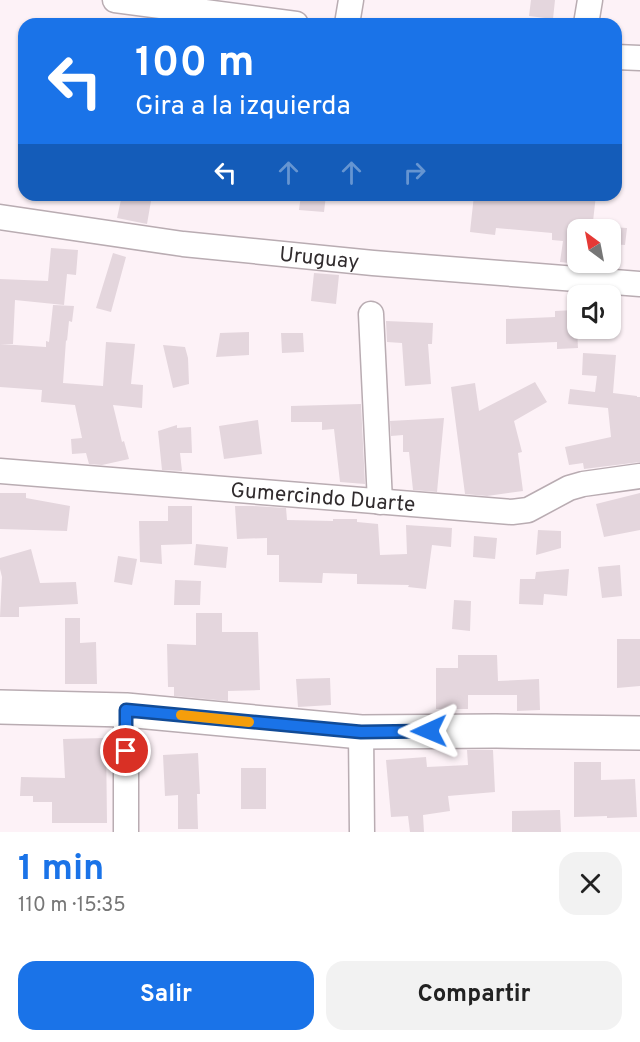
<!DOCTYPE html>
<html lang="es">
<meta charset="utf-8">
<style>
body{margin:0;font-family:Overpass,sans-serif;background:#f2f2f2;color:#222;height:100vh;display:flex;flex-direction:column;font-size:22px;white-space:nowrap}
*{box-sizing:border-box;margin:0}
p{font-size:20px;color:#767676}
.icon{flex:none;width:33px;height:33px;fill:none;stroke:currentColor;stroke-width:2;stroke-linecap:round;stroke-linejoin:round}
.map{position:relative;height:832px;overflow:hidden}
.panel{display:flex;flex-direction:column;background:#fff;flex:1}
.panel>*{flex:none}
.top-card{position:absolute;left:18px;top:18px;width:604px;height:183px;border-radius:18px;box-shadow:0 2px 4px #0004;background:#1a73e8;color:#fff;overflow:hidden}
.needle{width:39px;rotate:328deg}
.controls{position:absolute;left:567px;top:219px;display:grid;gap:12px}
.controls a{display:grid;place-items:center;width:54px;height:54px;border-radius:12px;background:#fff;box-shadow:0 2px 4px #0004;font-size:30px}
.pin{position:absolute;display:grid;place-items:center;width:51px;height:51px;color:#fff;margin:-26px;border:3px solid #fff;border-radius:50%;box-shadow:0 2px 6px #0007}
.me{position:absolute;width:66px;margin:-33px;rotate:269deg;stroke-linejoin:round;filter:drop-shadow(0 0 4px #0008)}
.turn{display:flex;align-items:center;gap:21px;height:126px;padding:0 18px;font-size:27px}
.turn .icon{width:78px;height:78px;stroke-width:2.5}
.turn b{display:block;font-size:42px;line-height:51px}
.lanes{display:flex;align-items:center;height:57px;padding:0 18px;background:#0003;justify-content:center;gap:30px;direction:ltr}
.lanes .off{opacity:.35}
.round{display:grid;place-items:center;flex:none;width:63px;height:63px;border-radius:18px;background:#f2f2f2}
.summary{display:flex;align-items:center;justify-content:space-between;height:102px;padding:0 18px}
h1{font-size:36px;font-weight:700;line-height:45px;color:#1a73e8}
.cta{display:flex;gap:12px;margin-top:auto;padding:12px 18px}
.cta a{flex:1;height:69px;border-radius:18px;background:#1a73e8;color:#fff;font-size:24px;font-weight:700;line-height:69px;text-align:center}
.cta a+a{background:#f2f2f2;color:#222}
.map>svg:first-child{display:block}
.building{fill:#e4d6dd}
.lines{fill:none;stroke-linecap:round;stroke-linejoin:round}
.minor-casing{stroke:#b9acb2;stroke-width:27}
.secondary-casing{stroke:#b9acb2;stroke-width:36}
.minor{stroke:#fff;stroke-width:24}
.secondary{stroke:#fff;stroke-width:33}
.route-casing{stroke:#114b97;stroke-width:15}
.route{stroke:#1a73e8;stroke-width:10}
.slow{stroke:#f59e0b;stroke-width:10}
.labels{text-anchor:middle;stroke-width:4.5;stroke-linejoin:round;paint-order:stroke}
.street-label{font-size:21px;fill:#312c2e;stroke:#fff}
</style>
<div class="map">
<svg width="640" height="832" viewBox="0 0 640 832">
<rect width="100%" height="100%" fill="#fdf2f7"/>
<path class="building" d="M 531,0 L 555,0 L 553,19 L 529,16 Z
M 122,195 L 151,201 L 147,224 L 117,218 Z
M 301,195 L 326,195 L 324,212 L 299,210 Z
M 474,195 L 596,195 L 592,230 L 578,230 L 578,264 L 560,262 L 563,241 L 552,240 L 552,233 L 496,228 L 495,235 L 470,232 Z
M 610,227 L 627,228 L 625,245 L 610,244 Z
M 51,248 L 78,250 L 76,275 L 67,274 L 64,305 L 15,300 L 13,344 L 0,344 L 0,279 L 48,281 Z
M 113,253 L 126,257 L 111,312 L 96,308 Z
M 314,273 L 339,275 L 336,304 L 311,301 Z
M 53,305 L 74,306 L 72,322 L 69,321 L 67,341 L 66,340 L 63,383 L 103,386 L 106,342 L 135,344 L 131,384 L 143,385 L 142,408 L 113,405 L 122,442 L 124,441 L 129,459 L 102,465 L 89,464 L 86,453 L 72,454 L 71,439 L 82,438 L 75,405 L 41,402 L 42,390 L 0,387 L 0,344 L 46,347 L 46,341 L 49,342 Z
M 576,310 L 578,348 L 557,349 L 557,342 L 506,344 L 506,319 L 555,317 L 555,311 Z
M 386,321 L 433,323 L 432,344 L 428,344 L 431,384 L 405,386 L 402,343 L 387,342 Z
M 249,332 L 249,355 L 216,357 L 220,333 Z
M 281,333 L 303,333 L 304,352 L 282,353 Z
M 163,345 L 185,347 L 188,358 L 189,384 L 173,388 Z
M 583,353 L 616,355 L 613,393 L 637,396 L 637,397 L 640,397 L 640,462 L 584,469 L 583,463 L 569,465 L 565,447 L 611,437 L 608,408 L 568,404 L 570,389 L 595,392 L 597,376 L 582,375 Z
M 535,382 L 547,402 L 514,421 L 522,452 L 518,453 L 523,491 L 487,496 L 465,494 L 451,387 L 475,383 L 479,411 Z
M 361,404 L 365,484 L 340,482 L 334,429 L 322,430 L 322,422 L 291,422 L 291,406 Z
M 444,418 L 437,492 L 413,490 L 409,452 L 403,452 L 403,435 L 391,436 L 390,421 Z
M 258,420 L 262,454 L 224,459 L 219,426 Z
M 177,425 L 177,428 L 191,427 L 192,453 L 180,453 L 182,471 L 162,470 L 158,431 Z
M 0,493 L 26,493 L 26,498 L 70,506 L 67,531 L 0,529 Z
M 640,493 L 640,530 L 604,537 L 596,504 Z
M 168,506 L 192,506 L 192,544 L 161,545 L 162,564 L 140,562 L 139,521 L 168,521 Z
M 235,506 L 253,506 L 286,508 L 287,520 L 333,521 L 333,519 L 357,519 L 357,522 L 378,524 L 380,555 L 407,554 L 406,525 L 452,528 L 451,547 L 432,545 L 426,589 L 408,587 L 409,585 L 357,584 L 357,574 L 323,573 L 322,583 L 279,582 L 279,555 L 267,555 L 267,538 L 237,539 Z
M 538,530 L 561,531 L 561,548 L 536,555 Z
M 474,536 L 497,538 L 495,559 L 473,557 Z
M 196,544 L 228,547 L 226,568 L 194,565 Z
M 31,549 L 40,583 L 76,582 L 78,604 L 19,607 L 19,617 L 0,617 L 2,577 L 0,569 L 0,558 Z
M 118,556 L 137,559 L 132,585 L 114,582 Z
M 620,565 L 622,596 L 602,598 L 598,567 Z
M 569,569 L 567,596 L 544,594 L 543,605 L 519,604 L 520,579 L 535,579 L 536,572 Z
M 175,580 L 201,581 L 200,605 L 174,605 Z
M 454,600 L 471,601 L 470,631 L 452,629 Z
M 196,613 L 222,613 L 222,632 L 258,632 L 260,690 L 228,691 L 228,701 L 174,696 L 174,687 L 168,687 L 167,644 L 196,645 Z
M 65,618 L 80,618 L 80,643 L 96,642 L 97,684 L 65,684 Z
M 617,639 L 640,639 L 640,686 L 617,688 Z
M 458,655 L 497,655 L 498,681 L 539,679 L 540,710 L 517,711 L 517,695 L 468,695 L 468,709 L 436,709 L 436,668 L 458,668 Z
M 330,678 L 331,705 L 298,707 L 296,679 Z
M 106,738 L 107,823 L 52,823 L 52,802 L 33,802 L 33,796 L 20,796 L 21,777 L 65,778 L 63,739 Z
M 467,750 L 493,750 L 495,792 L 448,796 L 450,811 L 423,815 L 424,832 L 410,832 L 408,816 L 391,817 L 386,760 L 426,757 L 427,767 L 468,765 Z
M 198,753 L 200,794 L 197,794 L 198,829 L 178,829 L 178,795 L 165,796 L 163,755 Z
M 574,762 L 601,762 L 601,780 L 635,779 L 637,817 L 607,818 L 607,816 L 574,817 Z
M 241,768 L 266,768 L 266,809 L 241,809 Z
M 560,810 L 561,832 L 512,832 L 512,811 Z"/>
<g class="lines">
<g class="minor-casing">
<g id="minor">
<path d="M 115,0 L 296,24"/>
<path d="M 347,24 L 351,0"/>
<path d="M 586,24 L 590,0"/>
<path d="M 616,57 L 640,58"/>
<path id="s1" d="M 0,217 L 183,244 L 373,263 L 640,284"/>
<path d="M 371,314 L 380,502"/>
<path id="s2" d="M 0,471 L 512,512 L 528,510 L 569,488 L 583,484 L 640,476"/>
<path d="M 361,732 L 362,832"/>
<path d="M 126,832 L 126,710"/>
</g>
</g>
<g class="secondary-casing">
<path id="secondary" d="M 0,707 L 126,710 L 361,732 L 496,731 L 640,733"/>
</g>
<use href="#minor" class="minor"/>
<use href="#secondary" class="secondary"/>
</g>
<g class="lines">
<g class="route-casing">
<path id="route" d="M 126,751 L 126,710 L 361,732 L 429,731"/>
</g>
<use href="#route" class="route"/>
<path class="slow" d="M 181,715 L 249,722"/>
</g>
<g class="labels">
<g class="street-label">
<text dy="7" stroke="none"><textPath href="#s1" startOffset="322">Uruguay</textPath></text>
<text dy="7" stroke="none"><textPath href="#s2" startOffset="324">Gumercindo Duarte</textPath></text>
</g>
</g>
</svg>
<div class="controls">
<a><svg class="needle" viewBox="-14 -14 28 28"><path d="M0-13l5 13h-10z" fill="#e53935"/><path d="M0 13l5-13h-10z" fill="#767676"/></svg></a>
<a><svg class="icon" aria-label="sound" viewBox="0 0 24 24"><path d="M4 9h4l5-4v14l-5-4H4zM17 9q2 3 0 6"/></svg></a>
</div>
<div class="pin" style="left:126px;top:751px;background:#d93025"><svg class="icon" aria-label="arrive" viewBox="0 0 24 24"><path d="M6 21V4h12l-3 4 3 4H6"/></svg></div>
<svg class="me" style="left:429px;top:731px" viewBox="-20 -20 40 40"><path d="M0-17L14 15 0 8-14 15z" fill="#1a73e8" stroke="#fff" stroke-width="4"/></svg>
<div class="top-card">
<div class="turn"><svg class="icon" aria-label="left" viewBox="0 0 24 24"><path d="M17 20v-9H6M10 6l-5 5 5 5"/></svg><div><b>100 m</b>Gira a la izquierda</div></div>
<div class="lanes"><svg class="icon" aria-label="left" viewBox="0 0 24 24"><path d="M17 20v-9H6M10 6l-5 5 5 5"/></svg><svg class="icon off" aria-label="ahead" viewBox="0 0 24 24"><path d="M12 20V5M6 11l6-6 6 6"/></svg><svg class="icon off" aria-label="ahead" viewBox="0 0 24 24"><path d="M12 20V5M6 11l6-6 6 6"/></svg><svg class="icon off" aria-label="right" viewBox="0 0 24 24"><path d="M7 20v-9h11M14 6l5 5-5 5"/></svg></div>
</div>
</div>
<section class="panel">
<div class="summary"><div><h1>1 min</h1><p>110 m · 15:35</p></div><a class="round"><svg class="icon" aria-label="close" viewBox="0 0 24 24"><path d="M6 6l12 12M18 6L6 18"/></svg></a></div>
<div class="cta"><a>Salir</a><a>Compartir</a></div>
</section>
